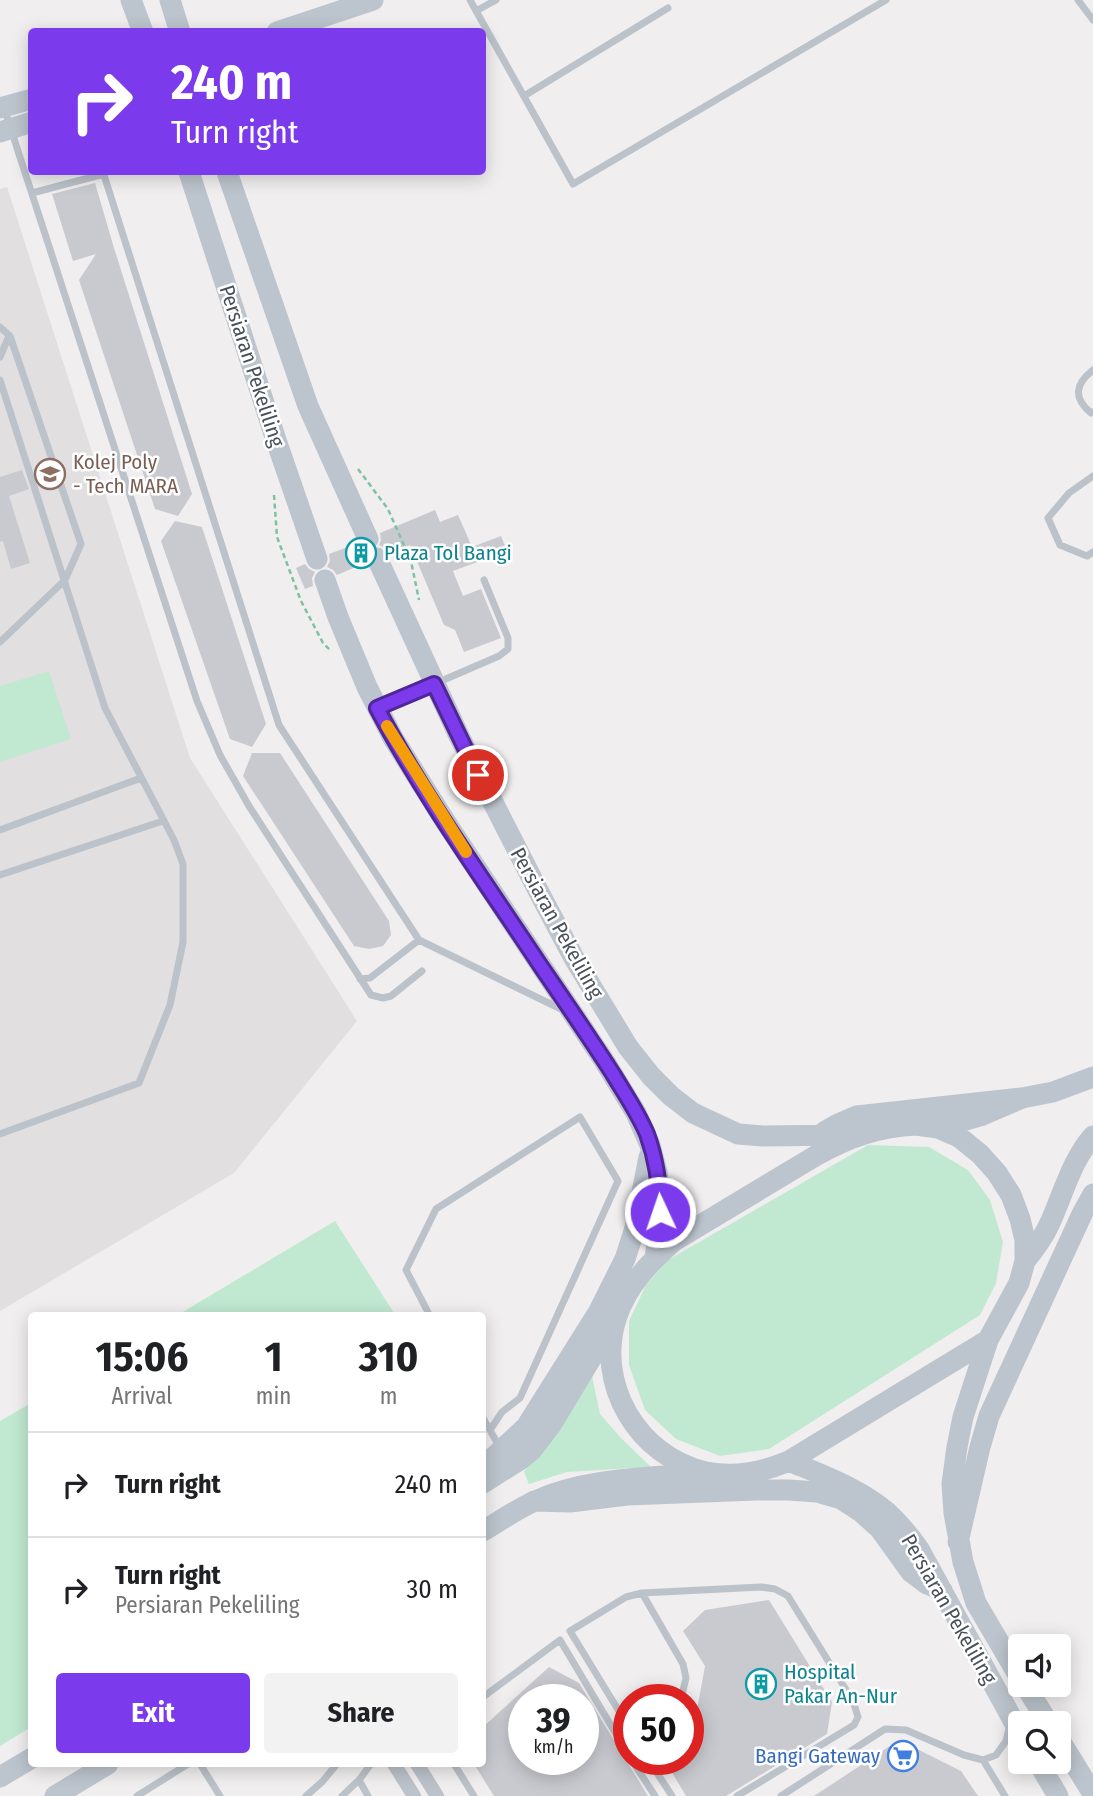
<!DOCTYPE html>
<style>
body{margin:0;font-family:"Fira Sans Condensed",sans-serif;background:#f2f2f2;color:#202124;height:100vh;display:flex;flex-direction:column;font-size:26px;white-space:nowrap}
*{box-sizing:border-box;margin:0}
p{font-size:23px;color:#757577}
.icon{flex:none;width:38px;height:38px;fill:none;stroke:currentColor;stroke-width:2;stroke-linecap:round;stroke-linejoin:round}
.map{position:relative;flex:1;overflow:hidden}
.sheet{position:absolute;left:28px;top:1312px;width:458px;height:455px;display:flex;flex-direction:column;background:#fff;border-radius:7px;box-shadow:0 4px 18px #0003}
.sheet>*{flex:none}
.guide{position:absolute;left:28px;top:28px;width:458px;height:147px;border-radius:7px;box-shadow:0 4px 18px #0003;background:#7c3aed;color:#fff;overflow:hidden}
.fabs{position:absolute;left:1008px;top:1634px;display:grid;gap:14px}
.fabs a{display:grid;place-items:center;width:63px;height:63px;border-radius:7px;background:#fff;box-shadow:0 4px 18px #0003;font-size:35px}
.speed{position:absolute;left:508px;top:1684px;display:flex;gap:14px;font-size:35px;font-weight:700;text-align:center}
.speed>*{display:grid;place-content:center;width:91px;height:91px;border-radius:50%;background:#fff;box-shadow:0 4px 18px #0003;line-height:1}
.speed small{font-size:18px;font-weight:400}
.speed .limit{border:10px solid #d22;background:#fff;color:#111}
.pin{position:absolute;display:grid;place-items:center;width:60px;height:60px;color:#fff;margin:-30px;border:4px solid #fff;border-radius:50%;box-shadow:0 2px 7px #0007}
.me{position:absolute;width:77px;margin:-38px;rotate:357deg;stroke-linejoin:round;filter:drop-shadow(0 0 5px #0008)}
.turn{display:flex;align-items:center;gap:24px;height:147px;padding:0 28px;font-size:32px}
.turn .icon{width:91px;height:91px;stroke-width:2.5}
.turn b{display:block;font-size:49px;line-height:60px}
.eta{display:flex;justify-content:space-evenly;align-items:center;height:119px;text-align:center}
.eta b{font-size:42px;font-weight:700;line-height:49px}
.primary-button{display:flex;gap:14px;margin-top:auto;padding:14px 28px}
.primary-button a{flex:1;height:80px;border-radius:7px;background:#7c3aed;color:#fff;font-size:28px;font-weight:700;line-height:80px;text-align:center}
.primary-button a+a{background:#f2f2f2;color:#202124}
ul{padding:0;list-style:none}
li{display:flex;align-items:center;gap:21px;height:105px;padding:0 28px;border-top:2px solid #e0e0e0}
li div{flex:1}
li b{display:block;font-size:26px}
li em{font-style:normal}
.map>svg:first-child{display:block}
.education{fill:#e1dfdf}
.green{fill:#c1e9d2}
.building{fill:#c9cad0;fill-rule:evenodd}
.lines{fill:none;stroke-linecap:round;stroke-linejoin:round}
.path{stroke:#7ec2a3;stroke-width:2.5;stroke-dasharray:5 3.5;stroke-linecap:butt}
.service{stroke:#bbc2c9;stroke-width:7}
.minor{stroke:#bbc2c9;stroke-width:14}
.secondary{stroke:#bcc4cd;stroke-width:21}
.route-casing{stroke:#51269a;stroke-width:18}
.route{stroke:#7c3aed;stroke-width:12}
.slow{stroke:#f59e0b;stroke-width:12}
.labels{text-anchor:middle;stroke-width:5;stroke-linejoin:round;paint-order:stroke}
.street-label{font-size:21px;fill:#485159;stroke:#fff}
.education-label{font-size:21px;fill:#785e54;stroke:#fff;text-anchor:start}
.culture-label{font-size:21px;fill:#0d838f;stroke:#fff;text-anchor:start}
.shop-label{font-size:21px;fill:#366cbe;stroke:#fff;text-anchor:end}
</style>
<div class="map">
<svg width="1093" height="1796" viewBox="0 0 1093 1796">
<rect width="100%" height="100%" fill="#f0eeee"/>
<path class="education" d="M 7,187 L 190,758 L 357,1021 L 234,1173 L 0,1311 L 0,189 Z"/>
<path class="green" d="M 49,671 L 71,739 L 0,762 L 0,686 Z
M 868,1145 L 929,1147 L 968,1170 L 990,1200 L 1003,1242 L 996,1283 L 980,1315 L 769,1449 L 720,1456 L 676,1439 L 645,1410 L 629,1365 L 629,1321 L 646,1285 L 668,1260 Z
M 335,1221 L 396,1316 L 176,1316 Z
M 589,1362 L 600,1414 L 621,1438 L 651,1467 L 567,1472 L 529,1484 L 524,1472 L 544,1446 Z
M 31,1403 L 31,1727 L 0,1746 L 0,1421 Z"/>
<path class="building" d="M 95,183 L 114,248 L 192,494 L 178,516 L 155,509 L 79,280 L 96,254 L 73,261 L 52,194 Z
M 22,470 L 29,489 L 9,496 L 30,563 L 11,569 L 3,541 L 0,542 L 0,477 Z
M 435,510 L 440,522 L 458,515 L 472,547 L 501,536 L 507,551 L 453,571 L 463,596 L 481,589 L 501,638 L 464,652 L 455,630 L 444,625 L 410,545 L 389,554 L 385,548 L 379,545 L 381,540 L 380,533 Z
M 175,521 L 202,527 L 266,724 L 252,747 L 230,739 L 161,541 Z
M 356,544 L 360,549 L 366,552 L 364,557 L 365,563 L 337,575 L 333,570 L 327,567 L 330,561 L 329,554 Z
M 305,564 L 309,569 L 315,572 L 312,578 L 313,586 L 305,589 L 296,568 Z
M 252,753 L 280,753 L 389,921 L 391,935 L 383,946 L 369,949 L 354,946 L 243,776 Z
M 769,1600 L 832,1702 L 827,1734 L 726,1796 L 686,1796 L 664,1759 L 688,1759 L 688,1740 L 692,1737 L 705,1666 L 683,1631 L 705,1610 Z
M 549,1667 L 579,1683 L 648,1796 L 494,1796 L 474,1764 L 483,1764 L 483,1727 ZM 523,1699 L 583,1699 L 583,1759 L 523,1759 Z
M 899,1740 L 961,1771 L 978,1796 L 814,1796 Z"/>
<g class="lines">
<path class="path" d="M 358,469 L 388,509 L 411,561 L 419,600
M 274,495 L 277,537 L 301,601 L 323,643 L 330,650"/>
<path class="service" d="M 470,0 L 573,184 L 886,0
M 1078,0 L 1093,20
M 476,11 L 496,0
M 524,96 L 668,8
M 4,108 L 197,701 L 220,755 L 249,806 L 371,995 L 383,998 L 391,996 L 422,971
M 103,172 L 279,725 L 419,940 L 563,1010
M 32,193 L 104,174
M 0,327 L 10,336 L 81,544 L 65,580 L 0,642
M 0,357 L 9,336
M 1093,370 C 1075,384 1073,398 1091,413 L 1093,412
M 0,380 L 105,708 L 174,840 L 183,864 L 183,942 L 170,1005 L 139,1083 L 0,1134
M 1093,476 L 1069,493 L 1048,518 L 1060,545 L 1087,556 L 1093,552
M 381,707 L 499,656 L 508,649 L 508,638 L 484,580
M 0,830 L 141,778
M 0,875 L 163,821
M 360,979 L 370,978 L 419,940
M 430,1316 L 406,1270 L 436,1209 L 580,1117 L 618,1181 L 520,1398 L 502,1412 L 490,1430
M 483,1418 L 499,1446
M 642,1593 L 683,1664 L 686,1678 L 681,1699
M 483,1697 L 560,1640 L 628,1754
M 628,1726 L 570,1631 L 626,1597 L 642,1593 L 761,1587 L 775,1589 L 788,1596 L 853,1701 L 858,1717 L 854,1725 L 737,1796
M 631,1759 L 655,1796
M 648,1759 L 672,1796
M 983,1760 L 1005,1796
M 200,1764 L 220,1796
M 454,1764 L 474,1796
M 359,1780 L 368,1796
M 137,1796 L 188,1764
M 306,1796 L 322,1782 L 337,1764
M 342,1796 L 359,1780 L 371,1764
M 781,1796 L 885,1729 L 906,1730 L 964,1755 L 983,1760 L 996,1755 L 1006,1741 L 1010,1724"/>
<path class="minor" d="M 394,1764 L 414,1796
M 417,1764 L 437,1796"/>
<path class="secondary" d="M 131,0 L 143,32
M 170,0 L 180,32
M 277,32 L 373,0
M 0,108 L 32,99
M 0,132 L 32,122
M 189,172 L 277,443 L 317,559
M 227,172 L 308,406 L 368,539
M 377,558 L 459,736 L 543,900 L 574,958 L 628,1047 L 651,1076 L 671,1096 L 693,1113 L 738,1134 L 763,1136 L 848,1135
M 325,580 L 338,617 L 367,687 L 393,738 L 445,821 L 605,1062 L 636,1113 L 650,1145 L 657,1172 L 660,1192 L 658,1236 L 655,1258
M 916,1125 L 938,1128 L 959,1137 L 980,1154 L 997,1173 L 1011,1195 L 1020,1219 L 1025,1240 L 1025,1261 L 1019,1283 L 988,1340 L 789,1461 C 763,1472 735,1478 706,1472 C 638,1457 594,1383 617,1316 C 628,1285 650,1262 674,1241 L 817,1155 C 850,1137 878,1127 916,1125 Z
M 938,1128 L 980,1116 L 1022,1098 L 1053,1092 L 1093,1077
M 824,1132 L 836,1125 L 857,1116 L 1022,1098
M 1025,1261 C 1034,1250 1043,1238 1049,1225 C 1063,1195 1071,1161 1093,1136
M 988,1340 L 963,1417 L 957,1447 L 952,1484 L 954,1513 L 963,1562 L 976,1603 L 1020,1678
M 789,1461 C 822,1475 859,1488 887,1512 C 899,1523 909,1535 919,1549 L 1020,1733
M 483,1467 L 526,1427 L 599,1311 L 625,1259 L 635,1228 L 649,1157
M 483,1483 L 521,1459 L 532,1450 L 551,1425 L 610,1327
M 534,1501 L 570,1502 L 627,1495 L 756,1490 L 789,1490 L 817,1492 L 841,1499 L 861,1512 L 880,1529 L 911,1572 L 927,1584 L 942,1590
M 483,1531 C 500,1521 517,1509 535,1501 C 586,1478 646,1478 701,1473
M 958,1542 L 980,1447 L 989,1416 L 1083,1212 L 1093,1194
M 1025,1685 L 1049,1724
M 1059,1739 L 1093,1794
M 1038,1762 L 1058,1796
M 0,1777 L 32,1758
M 55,1796 L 108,1764"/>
</g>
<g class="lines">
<g class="route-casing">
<path id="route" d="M 478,775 L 434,684 L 377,708 C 425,799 486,883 542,968 C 566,1003 590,1038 613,1074 C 625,1094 638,1113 647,1134 C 656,1159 660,1186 660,1212"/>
</g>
<use href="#route" class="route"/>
<path class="slow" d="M 387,726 L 466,852"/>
</g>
<defs>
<g id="university-ring" transform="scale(1.575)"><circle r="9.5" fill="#fff" stroke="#8d6e63" stroke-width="1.5"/><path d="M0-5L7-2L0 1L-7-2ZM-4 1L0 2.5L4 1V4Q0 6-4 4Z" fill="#8d6e63"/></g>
<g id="building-ring" transform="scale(1.575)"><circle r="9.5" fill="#fff" stroke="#0f9aa8" stroke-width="1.5"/><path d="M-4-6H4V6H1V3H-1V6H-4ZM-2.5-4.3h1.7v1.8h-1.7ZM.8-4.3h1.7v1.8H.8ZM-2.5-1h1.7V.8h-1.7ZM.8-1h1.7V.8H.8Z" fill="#0f9aa8"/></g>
<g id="supermarket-ring" transform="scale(1.575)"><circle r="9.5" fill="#fff" stroke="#3f7fe0" stroke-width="1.5"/><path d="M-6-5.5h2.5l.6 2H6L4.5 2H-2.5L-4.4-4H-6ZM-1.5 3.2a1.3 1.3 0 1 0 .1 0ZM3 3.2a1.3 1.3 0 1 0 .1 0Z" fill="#3f7fe0"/></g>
</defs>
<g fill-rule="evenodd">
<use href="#university-ring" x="50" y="474"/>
<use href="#building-ring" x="361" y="553"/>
<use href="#building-ring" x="761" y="1684"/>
<use href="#supermarket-ring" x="903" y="1756"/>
</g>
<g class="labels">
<g class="street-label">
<text transform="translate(252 366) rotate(72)" y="7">Persiaran Pekeliling</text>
<text transform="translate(557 923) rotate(61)" y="7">Persiaran Pekeliling</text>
<text transform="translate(949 1609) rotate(60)" y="7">Persiaran Pekeliling</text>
</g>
<g class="education-label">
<text x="73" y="469">Kolej Poly<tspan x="73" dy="24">- Tech MARA</tspan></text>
</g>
<g class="culture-label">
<text x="384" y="560">Plaza Tol Bangi</text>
<text x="784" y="1679">Hospital<tspan x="784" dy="24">Pakar An-Nur</tspan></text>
</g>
<g class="shop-label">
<text x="880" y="1763">Bangi Gateway</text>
</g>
</g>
</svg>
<div class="fabs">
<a><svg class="icon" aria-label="sound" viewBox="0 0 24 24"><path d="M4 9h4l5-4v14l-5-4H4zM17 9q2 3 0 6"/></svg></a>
<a><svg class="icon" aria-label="search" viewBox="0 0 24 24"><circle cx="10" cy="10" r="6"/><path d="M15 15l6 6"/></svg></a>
</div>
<div class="speed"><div>39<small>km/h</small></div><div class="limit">50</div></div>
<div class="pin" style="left:478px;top:775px;background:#d93025"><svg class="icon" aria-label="arrive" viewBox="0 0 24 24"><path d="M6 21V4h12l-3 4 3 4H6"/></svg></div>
<svg class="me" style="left:660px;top:1212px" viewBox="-20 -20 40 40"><circle r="17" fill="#7c3aed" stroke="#fff" stroke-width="3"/><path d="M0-11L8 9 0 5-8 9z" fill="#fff"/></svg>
<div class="guide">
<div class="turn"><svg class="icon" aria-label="right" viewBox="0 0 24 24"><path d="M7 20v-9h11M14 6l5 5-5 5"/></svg><div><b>240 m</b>Turn right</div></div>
</div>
<section class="sheet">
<div class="eta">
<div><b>15:06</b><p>Arrival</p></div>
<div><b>1</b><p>min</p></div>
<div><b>310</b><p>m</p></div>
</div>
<ul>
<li><svg class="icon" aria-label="right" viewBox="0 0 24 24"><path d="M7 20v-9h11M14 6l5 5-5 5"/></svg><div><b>Turn right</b></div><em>240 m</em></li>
<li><svg class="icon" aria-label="right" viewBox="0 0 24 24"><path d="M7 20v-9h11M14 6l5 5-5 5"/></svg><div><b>Turn right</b><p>Persiaran Pekeliling</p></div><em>30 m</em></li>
</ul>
<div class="primary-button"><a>Exit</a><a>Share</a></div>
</section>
</div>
